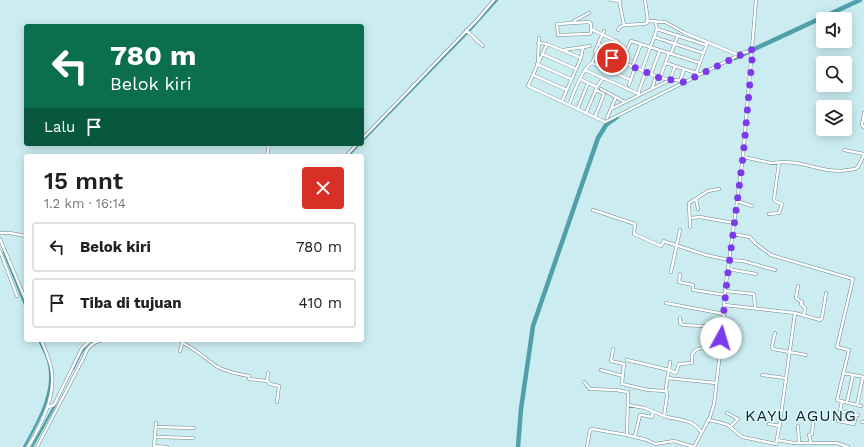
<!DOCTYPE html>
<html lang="id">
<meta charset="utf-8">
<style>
body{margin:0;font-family:"Work Sans",sans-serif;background:#f6f6f6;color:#202124;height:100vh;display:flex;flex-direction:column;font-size:15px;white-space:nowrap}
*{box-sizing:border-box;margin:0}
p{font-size:13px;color:#757577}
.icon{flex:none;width:22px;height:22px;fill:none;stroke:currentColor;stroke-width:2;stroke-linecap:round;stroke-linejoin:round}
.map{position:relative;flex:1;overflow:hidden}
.panel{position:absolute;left:24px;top:154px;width:340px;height:188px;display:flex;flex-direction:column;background:#fff;border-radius:4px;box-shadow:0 2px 10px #0003}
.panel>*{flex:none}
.guide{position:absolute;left:24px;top:24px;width:340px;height:122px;border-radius:4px;box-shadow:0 2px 10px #0003;background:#0b6e4f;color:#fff;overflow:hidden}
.tools{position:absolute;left:816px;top:12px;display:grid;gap:8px}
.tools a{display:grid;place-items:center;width:36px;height:36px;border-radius:4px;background:#fff;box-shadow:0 2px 10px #0003;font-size:20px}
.pin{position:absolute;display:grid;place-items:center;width:34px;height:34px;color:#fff;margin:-17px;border:2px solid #fff;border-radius:50%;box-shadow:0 1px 4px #0007}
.me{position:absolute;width:44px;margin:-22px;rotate:6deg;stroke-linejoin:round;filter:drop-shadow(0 0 3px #0008)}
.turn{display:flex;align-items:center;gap:14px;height:84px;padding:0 20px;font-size:18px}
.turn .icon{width:52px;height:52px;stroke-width:2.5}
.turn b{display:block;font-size:28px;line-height:34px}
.then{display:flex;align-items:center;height:38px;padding:0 20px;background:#0003;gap:8px;font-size:15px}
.round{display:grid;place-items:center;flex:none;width:42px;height:42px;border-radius:4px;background:#f6f6f6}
.head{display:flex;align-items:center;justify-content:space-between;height:68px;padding:0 20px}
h1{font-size:24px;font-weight:600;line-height:30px}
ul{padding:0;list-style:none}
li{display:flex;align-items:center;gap:12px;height:50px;margin:0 8px 6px;padding:0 12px;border:2px solid #e0e0e0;border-radius:4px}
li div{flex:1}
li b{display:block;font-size:15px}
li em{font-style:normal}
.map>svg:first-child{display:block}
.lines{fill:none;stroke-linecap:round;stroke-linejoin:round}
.canal{stroke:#50a0aa;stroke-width:2.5}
.river{stroke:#50a0aa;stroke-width:4.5}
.minor-casing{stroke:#6a898e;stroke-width:3.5}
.minor{stroke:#fff;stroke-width:2.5}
.route{stroke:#7c3aed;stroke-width:7;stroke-dasharray:0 12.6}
.labels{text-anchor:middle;stroke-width:3;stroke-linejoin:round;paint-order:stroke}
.quarter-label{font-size:16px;letter-spacing:1px;fill:#172426;stroke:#def9fd}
</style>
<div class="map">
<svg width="864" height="447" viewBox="0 0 864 447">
<rect width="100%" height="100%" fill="#cbedf2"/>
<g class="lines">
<path class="canal" d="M 362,141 L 469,31 L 497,0
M 348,156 L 359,144
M 4,252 L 26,307
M 73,369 C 78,359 83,345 93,340
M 24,447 C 38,422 57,390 48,360 C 46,353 42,347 39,340
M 32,447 L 55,405"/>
<path class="river" d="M 735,58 L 860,0
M 518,447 L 521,409 L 533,326 L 598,138 L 606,125 L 617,117"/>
<g class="minor-casing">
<path id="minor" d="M 611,0 L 620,1
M 645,0 L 648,21 L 665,22 L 685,33 L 736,54 L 747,52 L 753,49
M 574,21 L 589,13
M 655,21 L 657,29 L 706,45
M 624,25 L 644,24 L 647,23 L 647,20
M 591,29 L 591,33 L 589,34 L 558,35 L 557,24 L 589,22 L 591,24 L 591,29 L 618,42 L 618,45 L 607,70
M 466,30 L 483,46
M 618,30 L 620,27 L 624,25 L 619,0
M 604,31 L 595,51 L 596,54 L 592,63 C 583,67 573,94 569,105 L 605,122 L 741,54
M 654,37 L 703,53
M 538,43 L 547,44 L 581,58
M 547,44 L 528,86 L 569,105
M 598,44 L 615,52
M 563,50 L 590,46
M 671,53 L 678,35
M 542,54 L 576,69
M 596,54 L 611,60
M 612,58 L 660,78 L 683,81
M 538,61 L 539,38
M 621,62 L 631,41 L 700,63
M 592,63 L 631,80
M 666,63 L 699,74
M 537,64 L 571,79
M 632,67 L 641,44
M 585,70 L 639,94
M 642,70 L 657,29
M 696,73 L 707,44
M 651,74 L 660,50
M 533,75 L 567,90
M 660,78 L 669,53
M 580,79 L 597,87
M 680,81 L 684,69
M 629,85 L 635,68
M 601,89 L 625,102
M 652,89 L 655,79
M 638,94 L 645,74
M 562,101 L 581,58 L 583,47
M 578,108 L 588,83
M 611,109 L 670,80 L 675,66
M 586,113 L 597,87 L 603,78
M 864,113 L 862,125 L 864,127
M 595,117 L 604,94 L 596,90
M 607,118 L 616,97
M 362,139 L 477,20 L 494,0
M 844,150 L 864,154
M 267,156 L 269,144
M 346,156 L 357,144
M 743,157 L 771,163 L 785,162 L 797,163 L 827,170 L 840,171 L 855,169 L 858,167 L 864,155
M 696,199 L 698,209
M 737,201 L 752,206
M 593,210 L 635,224 L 634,234 L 661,246 L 664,241 L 666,242 L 706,255 L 729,260 L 743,261 L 775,270
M 769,214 L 779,213 L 782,204 L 775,201 L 774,199 L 779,163
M 690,218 L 700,217 L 734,223
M 690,227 L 689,203 L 708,191 L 719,189
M 0,233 L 10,233 L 26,236
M 733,234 L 750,237 L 755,243 L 771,255 L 853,279 L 837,347 L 849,350 L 837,400 L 861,406
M 0,239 L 26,301
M 0,251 L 17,296
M 728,269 L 756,274
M 671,272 L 680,230
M 680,274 L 679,282 L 693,285 L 693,290 L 694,290 L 725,295
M 798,286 L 796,298 L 802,302 L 801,304 L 805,308 L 804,315
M 725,291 L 754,294 L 755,308
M 666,303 L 724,314
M 725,305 L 795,313 L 820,320 L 822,318 L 826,293
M 680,318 L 680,323 L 683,325 L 723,327
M 775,333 L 772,346 L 773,349 L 806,355
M 721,342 L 737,344
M 183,343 C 195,349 205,358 216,366 C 226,372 237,374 249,376 L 249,379 L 267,381 L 270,384 L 279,386 L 277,402
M 613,349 L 611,361 L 624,364 L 622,384 L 648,390 L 666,391
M 180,351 L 183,340
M 627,360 L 669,370 L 666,387 L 667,396 L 664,416 C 679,421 692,418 701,432
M 670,362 L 669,370 L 676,373 L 679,364 L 692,363 C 692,360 691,355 693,353 C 697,345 712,349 719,350
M 601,370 L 623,376
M 843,373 L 864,377
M 762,375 L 785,378
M 667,378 L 716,383
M 267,381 L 268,373
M 584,382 L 590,389 L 616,390 L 628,392 L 627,435
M 842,401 L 838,421 L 854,424 L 856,415
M 847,402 L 853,375
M 628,405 L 645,408 L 664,416
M 857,405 L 863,377
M 49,407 L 54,405 L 82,348 L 91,340
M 840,411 L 858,415
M 727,413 L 738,419 L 730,427
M 708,420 L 718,422 L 728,425 L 742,437 L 776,444 L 780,422 L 795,313
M 862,422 L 864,422
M 769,424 L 780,426
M 798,426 L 799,442
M 156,427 L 194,428
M 635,436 L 640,415 L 642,415 L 652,417 L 653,411
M 155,437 L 193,438
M 777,440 L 794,443 L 837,443 L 848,447
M 811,443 L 809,435 L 812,434 L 813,423
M 154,446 L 167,447
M 28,447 C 42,424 57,394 51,367 C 49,358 45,349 41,340
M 37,447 L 84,357 C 87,347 92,343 102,340
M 154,447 L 156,423
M 587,447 L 590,430 L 592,429 L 627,435 L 647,440 L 655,444 L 674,441 L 694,447 L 710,417 L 714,404 L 723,327 L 725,291 L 743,157 L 756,0"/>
</g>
<use href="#minor" class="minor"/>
</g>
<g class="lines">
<path class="route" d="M 612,58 L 660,78 L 684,82 L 753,49 L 743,157 L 727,280 L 721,338"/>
</g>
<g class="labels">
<g class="quarter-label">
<text x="801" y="421">KAYU AGUNG</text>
</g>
</g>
</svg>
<div class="tools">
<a><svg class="icon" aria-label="sound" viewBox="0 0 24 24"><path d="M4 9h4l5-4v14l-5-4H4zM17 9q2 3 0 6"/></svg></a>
<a><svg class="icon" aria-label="search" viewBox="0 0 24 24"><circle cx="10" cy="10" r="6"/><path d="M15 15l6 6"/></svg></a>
<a><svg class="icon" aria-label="layers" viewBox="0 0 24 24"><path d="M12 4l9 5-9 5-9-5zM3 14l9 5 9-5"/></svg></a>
</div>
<div class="pin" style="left:612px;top:58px;background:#d93025"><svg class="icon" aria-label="arrive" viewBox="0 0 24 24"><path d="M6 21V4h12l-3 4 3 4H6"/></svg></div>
<svg class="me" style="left:721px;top:338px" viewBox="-20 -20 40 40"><circle r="19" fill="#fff"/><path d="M0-13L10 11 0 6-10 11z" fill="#7c3aed"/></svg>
<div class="guide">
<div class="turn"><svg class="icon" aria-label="left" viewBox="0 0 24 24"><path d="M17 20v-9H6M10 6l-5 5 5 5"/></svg><div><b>780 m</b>Belok kiri</div></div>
<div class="then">Lalu<svg class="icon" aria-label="arrive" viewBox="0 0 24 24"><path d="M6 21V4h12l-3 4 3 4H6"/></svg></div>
</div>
<section class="panel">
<div class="head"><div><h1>15 mnt</h1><p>1.2 km · 16:14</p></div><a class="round" style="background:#d93025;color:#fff"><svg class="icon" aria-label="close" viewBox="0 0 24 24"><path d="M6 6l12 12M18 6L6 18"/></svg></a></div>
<ul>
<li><svg class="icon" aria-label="left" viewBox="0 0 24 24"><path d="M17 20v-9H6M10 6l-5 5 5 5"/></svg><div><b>Belok kiri</b></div><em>780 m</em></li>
<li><svg class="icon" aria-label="arrive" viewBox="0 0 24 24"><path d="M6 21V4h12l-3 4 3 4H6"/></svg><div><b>Tiba di tujuan</b></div><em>410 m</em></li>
</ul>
</section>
</div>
